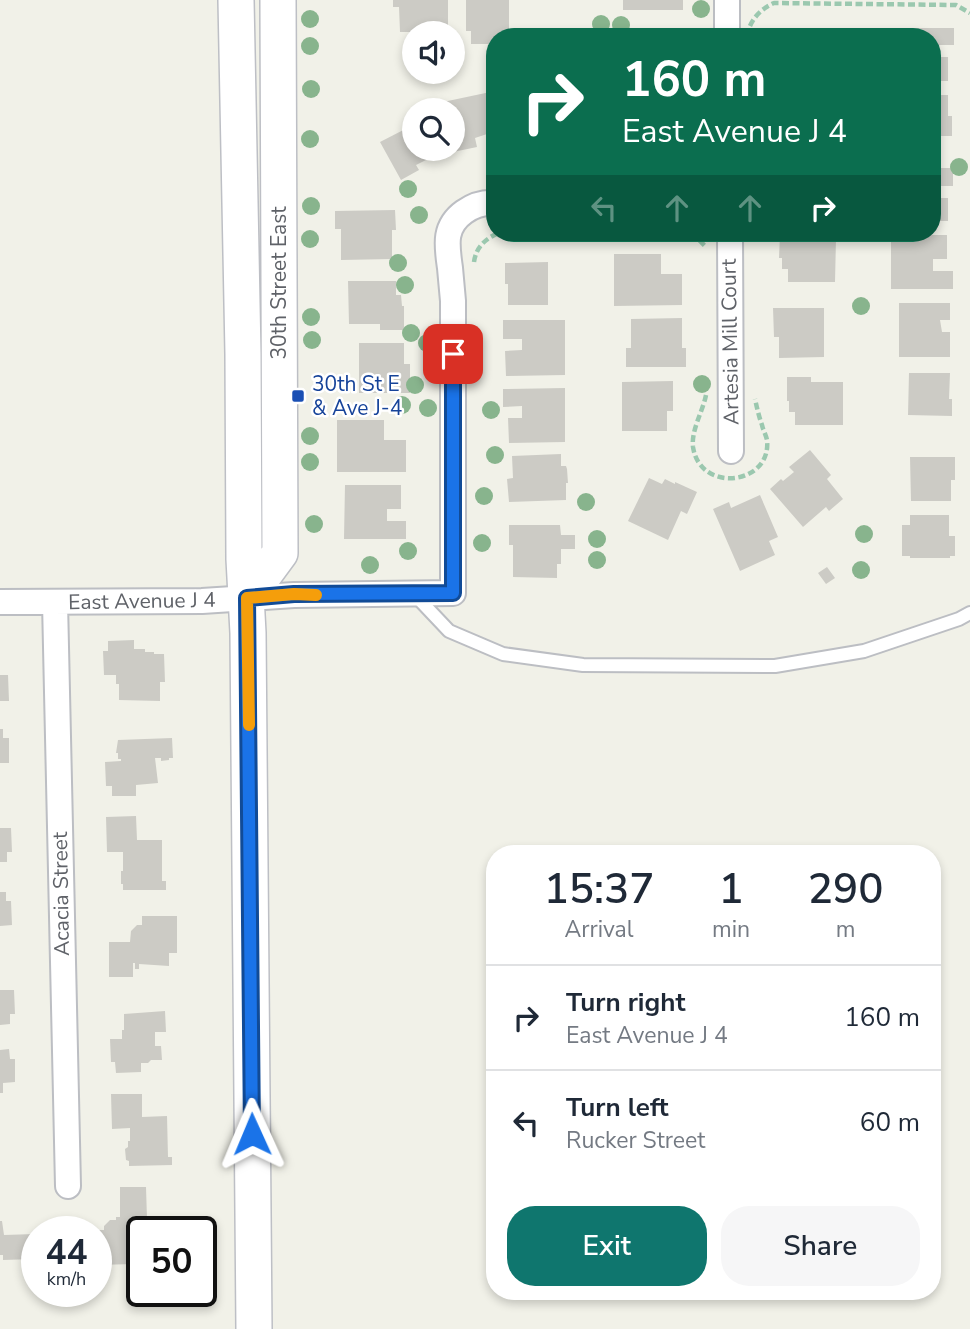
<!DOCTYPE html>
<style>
body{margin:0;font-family:"Nunito Sans",sans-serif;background:#f6f6f7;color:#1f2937;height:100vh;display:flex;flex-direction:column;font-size:26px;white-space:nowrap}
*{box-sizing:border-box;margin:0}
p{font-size:23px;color:#747a83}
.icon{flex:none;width:38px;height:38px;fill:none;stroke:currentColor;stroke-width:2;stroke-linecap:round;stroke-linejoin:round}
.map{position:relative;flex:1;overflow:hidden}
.panel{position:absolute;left:486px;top:845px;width:455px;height:455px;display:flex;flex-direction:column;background:#fff;border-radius:28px;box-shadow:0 4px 10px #0003}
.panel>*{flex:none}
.guide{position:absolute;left:486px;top:28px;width:455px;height:214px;border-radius:28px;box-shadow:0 4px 10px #0003;background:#0b6e4f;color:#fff;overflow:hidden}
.fabs{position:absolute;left:402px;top:21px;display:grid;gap:14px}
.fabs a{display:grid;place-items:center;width:63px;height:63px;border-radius:50%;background:#fff;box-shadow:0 4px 10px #0003;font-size:35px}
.speed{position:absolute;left:21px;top:1216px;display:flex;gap:14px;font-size:35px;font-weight:700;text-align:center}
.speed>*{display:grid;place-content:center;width:91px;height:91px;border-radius:50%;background:#fff;box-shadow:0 4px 10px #0003;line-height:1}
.speed small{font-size:18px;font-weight:400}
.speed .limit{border:4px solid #111;border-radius:10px;background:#fff;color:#111}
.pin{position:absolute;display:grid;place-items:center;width:60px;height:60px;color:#fff;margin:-30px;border-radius:14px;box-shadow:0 4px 10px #0006}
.me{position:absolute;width:77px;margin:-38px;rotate:359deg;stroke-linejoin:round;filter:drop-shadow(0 0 5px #0008)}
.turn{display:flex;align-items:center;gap:24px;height:147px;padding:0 21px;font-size:32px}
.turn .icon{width:91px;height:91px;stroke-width:2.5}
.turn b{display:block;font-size:49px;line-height:60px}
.lanes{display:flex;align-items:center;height:66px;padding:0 21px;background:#0003;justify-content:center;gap:35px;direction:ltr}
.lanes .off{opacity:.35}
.eta{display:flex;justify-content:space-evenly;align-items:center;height:119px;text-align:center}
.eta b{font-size:42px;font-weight:600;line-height:49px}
.button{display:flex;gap:14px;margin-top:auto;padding:14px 21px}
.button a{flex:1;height:80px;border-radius:28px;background:#0f766e;color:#fff;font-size:28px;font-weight:600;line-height:80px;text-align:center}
.button a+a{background:#f6f6f7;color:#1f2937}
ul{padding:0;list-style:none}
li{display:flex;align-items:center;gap:21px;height:105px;padding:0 21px;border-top:2px solid #e0e1e3}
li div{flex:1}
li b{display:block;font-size:26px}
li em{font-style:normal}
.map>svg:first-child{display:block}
.building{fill:#cccbc5}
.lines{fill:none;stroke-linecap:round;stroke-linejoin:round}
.lane-casing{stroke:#bcbec3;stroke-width:16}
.street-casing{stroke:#bcbec3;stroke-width:28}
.secondary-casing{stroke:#bdbfc5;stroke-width:38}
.path{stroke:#9bc8af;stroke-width:4.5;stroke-dasharray:7 3.5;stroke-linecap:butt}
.lane{stroke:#fff;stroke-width:12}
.street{stroke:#fff;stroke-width:24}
.secondary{stroke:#fff;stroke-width:35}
.tree{fill:#88b48d}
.route-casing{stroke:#114b97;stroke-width:18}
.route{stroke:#1a73e8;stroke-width:12}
.slow{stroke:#f59e0b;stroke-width:12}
.transit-dot{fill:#1a4fb4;stroke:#fff;stroke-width:2.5}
.labels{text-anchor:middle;stroke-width:5;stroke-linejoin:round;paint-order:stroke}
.street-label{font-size:21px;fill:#5f6268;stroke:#fff}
.transit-label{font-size:21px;fill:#164399;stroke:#fff;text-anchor:start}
</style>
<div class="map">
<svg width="970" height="1329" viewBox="0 0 970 1329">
<rect width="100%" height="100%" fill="#f1f1e8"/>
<path class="building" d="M 393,0 L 448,0 L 448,27 L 418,28 L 418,32 L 400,32 L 399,7 L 393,7 Z
M 466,0 L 509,0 L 509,31 L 503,31 L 503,37 L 495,37 L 495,44 L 471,44 L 471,31 L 466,31 Z
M 623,0 L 683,0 L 683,10 L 623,10 Z
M 891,28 L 954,28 L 954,45 L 933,45 L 933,37 L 891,37 Z
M 801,30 L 848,30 L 848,37 L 801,37 Z
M 933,57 L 948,57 L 948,81 L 933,81 Z
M 495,91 L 495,143 L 489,144 L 487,134 L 475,138 L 477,147 L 453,152 L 453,110 L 444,110 L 443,102 Z
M 933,95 L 948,95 L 948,116 L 952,116 L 952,136 L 933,136 Z
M 415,124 L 415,149 L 430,149 L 434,156 L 416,165 L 419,170 L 401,180 L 380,142 Z
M 933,168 L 953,168 L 953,186 L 933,186 Z
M 933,198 L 948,198 L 948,221 L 933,221 Z
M 395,210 L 396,230 L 392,230 L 392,259 L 341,260 L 341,229 L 335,229 L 335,211 Z
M 780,234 L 804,234 L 804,238 L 836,239 L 835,282 L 788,282 L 788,269 L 782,269 L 782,258 L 779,258 Z
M 891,235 L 947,235 L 947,259 L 933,259 L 933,271 L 953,271 L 953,289 L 891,289 Z
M 614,254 L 661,254 L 661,274 L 682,274 L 682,305 L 614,306 Z
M 548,262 L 548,305 L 508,305 L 508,284 L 505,284 L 505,263 Z
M 348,281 L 396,281 L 396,295 L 401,295 L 402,306 L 404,306 L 404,330 L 380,330 L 380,324 L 349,324 Z
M 899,303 L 950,303 L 950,320 L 940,320 L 942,332 L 950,332 L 950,357 L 899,357 Z
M 773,308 L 824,308 L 824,357 L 779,358 L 779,337 L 774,337 Z
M 682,318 L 682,348 L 686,348 L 686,367 L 626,367 L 626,348 L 631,348 L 631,319 Z
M 503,320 L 565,320 L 565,375 L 506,376 L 505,351 L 522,350 L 522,339 L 503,339 Z
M 359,343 L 404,343 L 404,364 L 410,364 L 410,393 L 359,393 Z
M 909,373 L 950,373 L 949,399 L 952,399 L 952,416 L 908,415 Z
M 787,377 L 811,377 L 811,382 L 843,382 L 843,425 L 795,425 L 795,412 L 789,412 L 789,401 L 787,401 Z
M 673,381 L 673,411 L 667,411 L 667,431 L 622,431 L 622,382 Z
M 565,388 L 565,442 L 509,443 L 508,418 L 522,418 L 522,406 L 503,407 L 503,389 Z
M 337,420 L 384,420 L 384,440 L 406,440 L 406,472 L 337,472 Z
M 810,450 L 831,475 L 827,479 L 843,499 L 829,511 L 826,507 L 803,527 L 770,489 L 781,479 L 783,481 L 794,472 L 789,467 Z
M 561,454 L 561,466 L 566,466 L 567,469 L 568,483 L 566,483 L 566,500 L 509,502 L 507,479 L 513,478 L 512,456 Z
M 910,457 L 955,457 L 955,480 L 951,480 L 951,501 L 911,501 Z
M 649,478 L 662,484 L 665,479 L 675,484 L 675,482 L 697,492 L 687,514 L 681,511 L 668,540 L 628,521 Z
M 345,485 L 401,485 L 401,509 L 387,509 L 387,521 L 406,521 L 406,539 L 344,539 Z
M 760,495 L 778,537 L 769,541 L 775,555 L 740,571 L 713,509 L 729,502 L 731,508 Z
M 910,515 L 949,515 L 949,536 L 955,536 L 955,556 L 950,556 L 950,558 L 910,558 L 910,556 L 902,556 L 902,525 L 910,525 Z
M 509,525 L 560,525 L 561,535 L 575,535 L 575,549 L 561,549 L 561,564 L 557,564 L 557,578 L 513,577 L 513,545 L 509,545 Z
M 827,567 L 835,578 L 826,584 L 818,573 Z
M 134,640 L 134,649 L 145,649 L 145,652 L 154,652 L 154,654 L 164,654 L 165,682 L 160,682 L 160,701 L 119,700 L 119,684 L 116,684 L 116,675 L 104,675 L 103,651 L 108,651 L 108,641 Z
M 0,675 L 8,675 L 9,701 L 0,701 Z
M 0,729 L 3,729 L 3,738 L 9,738 L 9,763 L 0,763 Z
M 172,738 L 173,758 L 169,758 L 169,760 L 161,761 L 161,758 L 155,758 L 158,783 L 136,785 L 136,796 L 112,796 L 112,786 L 106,786 L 105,762 L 121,761 L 121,759 L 118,759 L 118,753 L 116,753 L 118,740 Z
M 136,816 L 137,840 L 162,840 L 162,881 L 166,881 L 166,890 L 123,890 L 123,884 L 121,884 L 121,871 L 123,871 L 123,852 L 107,852 L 106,817 Z
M 0,828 L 11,828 L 12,852 L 7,852 L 7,862 L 0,862 Z
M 0,892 L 6,892 L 6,901 L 11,901 L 12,925 L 0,926 Z
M 142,916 L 177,916 L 177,953 L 169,953 L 169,966 L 139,964 L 139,969 L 135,969 L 135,963 L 133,963 L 133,977 L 109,977 L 109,942 L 130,942 L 131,931 L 137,925 L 142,925 Z
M 0,990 L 14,990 L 15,1014 L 10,1014 L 10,1024 L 0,1025 Z
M 165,1011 L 166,1032 L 155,1032 L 155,1046 L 161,1046 L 162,1060 L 151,1060 L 148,1063 L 141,1063 L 141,1072 L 116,1073 L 115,1062 L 111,1062 L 110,1039 L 122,1039 L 122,1030 L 124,1030 L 124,1014 Z
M 9,1049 L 10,1059 L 15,1059 L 15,1082 L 3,1083 L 3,1093 L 0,1093 L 0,1050 Z
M 111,1094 L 142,1094 L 142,1117 L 167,1116 L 168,1157 L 172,1157 L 172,1165 L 129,1166 L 129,1161 L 126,1160 L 125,1149 L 128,1147 L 128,1141 L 130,1141 L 130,1128 L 112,1129 Z
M 120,1187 L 146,1187 L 147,1219 L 142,1219 L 142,1225 L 144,1225 L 145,1232 L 142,1232 L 142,1254 L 133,1254 L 134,1264 L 97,1265 L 97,1230 L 104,1230 L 104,1226 L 110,1220 L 116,1220 L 116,1217 L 120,1217 Z
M 0,1221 L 2,1221 L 4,1235 L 35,1234 L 35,1259 L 3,1260 L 3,1255 L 0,1255 Z"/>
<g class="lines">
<g class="lane-casing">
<path id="lane" d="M 414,594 L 449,631 L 503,654 L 583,665 L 775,666 L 864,651 L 959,619 L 970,613"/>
</g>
<g class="street-casing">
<path id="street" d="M 727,0 L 727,37
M 730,233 L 731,451
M 0,602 L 202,601 L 294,595 L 453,593 L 453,301 C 452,290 451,279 450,268 C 447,246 443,227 464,212 C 474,205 483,202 495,203
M 55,602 L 68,1186"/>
</g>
<g class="secondary-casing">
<path id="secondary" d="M 236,0 L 243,354 L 244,559 L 248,633 L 254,1329
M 247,598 L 280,553 L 278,0"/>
</g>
<path class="path" d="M 750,26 C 755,15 763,8 774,3 L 956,5 L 970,13
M 692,233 L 706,247
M 474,262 C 476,247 486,238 499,233
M 706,395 C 703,411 691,430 693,447 C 700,494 772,485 767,440 C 766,435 763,430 762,425 C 759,417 757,408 755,399"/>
<use href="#lane" class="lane"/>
<use href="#street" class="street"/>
<use href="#secondary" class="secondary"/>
</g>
<g class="tree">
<circle cx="701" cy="9" r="9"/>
<circle cx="310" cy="19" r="9"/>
<circle cx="601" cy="24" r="9"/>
<circle cx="621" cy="25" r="9"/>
<circle cx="310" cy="46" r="9"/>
<circle cx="311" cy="89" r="9"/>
<circle cx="310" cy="139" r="9"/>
<circle cx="959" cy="167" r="9"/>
<circle cx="408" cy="189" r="9"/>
<circle cx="311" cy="206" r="9"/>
<circle cx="419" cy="215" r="9"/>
<circle cx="310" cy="239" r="9"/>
<circle cx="398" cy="263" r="9"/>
<circle cx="405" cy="285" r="9"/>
<circle cx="861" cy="306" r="9"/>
<circle cx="311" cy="317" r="9"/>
<circle cx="411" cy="333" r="9"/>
<circle cx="312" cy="340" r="9"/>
<circle cx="427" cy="343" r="9"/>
<circle cx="702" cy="384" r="9"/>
<circle cx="415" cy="385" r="9"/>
<circle cx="402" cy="405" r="9"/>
<circle cx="428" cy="408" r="9"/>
<circle cx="491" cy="410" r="9"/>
<circle cx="310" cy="436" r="9"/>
<circle cx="495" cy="455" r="9"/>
<circle cx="310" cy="462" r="9"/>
<circle cx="484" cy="496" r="9"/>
<circle cx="586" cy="502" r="9"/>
<circle cx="314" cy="524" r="9"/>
<circle cx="864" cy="534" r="9"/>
<circle cx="597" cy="539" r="9"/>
<circle cx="482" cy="543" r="9"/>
<circle cx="408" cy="551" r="9"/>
<circle cx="597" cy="560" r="9"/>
<circle cx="370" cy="565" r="9"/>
<circle cx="861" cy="570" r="9"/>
</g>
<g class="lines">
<g class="route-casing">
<path id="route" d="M 252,1134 L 247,598 L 294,594 L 453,593 L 453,354"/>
</g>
<use href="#route" class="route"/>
<path class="slow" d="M 249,725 L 247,598 L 294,594 L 316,595"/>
</g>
<rect class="transit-dot" x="291" y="389" width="14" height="14" rx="3.5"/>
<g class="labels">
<g class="street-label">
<text transform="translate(279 283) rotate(-90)" y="7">30th Street East</text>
<text transform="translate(730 342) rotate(-91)" y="7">Artesia Mill Court</text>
<text transform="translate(142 601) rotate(-1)" y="7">East Avenue J 4</text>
<text transform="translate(61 894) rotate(-91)" y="7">Acacia Street</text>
</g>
<g class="transit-label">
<text x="312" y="391">30th St E<tspan x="312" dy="24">&amp; Ave J-4</tspan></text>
</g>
</g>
</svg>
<div class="fabs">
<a><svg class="icon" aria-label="sound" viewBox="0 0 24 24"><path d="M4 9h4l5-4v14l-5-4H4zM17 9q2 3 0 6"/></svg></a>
<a><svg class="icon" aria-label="search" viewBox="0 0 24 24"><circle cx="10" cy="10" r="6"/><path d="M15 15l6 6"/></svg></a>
</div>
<div class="speed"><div>44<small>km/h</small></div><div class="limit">50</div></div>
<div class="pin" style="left:453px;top:354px;background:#d93025"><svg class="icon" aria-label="arrive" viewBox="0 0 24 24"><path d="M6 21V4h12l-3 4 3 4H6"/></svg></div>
<svg class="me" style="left:252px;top:1134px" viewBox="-20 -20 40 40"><path d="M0-17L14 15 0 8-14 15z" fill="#1a73e8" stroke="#fff" stroke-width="4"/></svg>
<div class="guide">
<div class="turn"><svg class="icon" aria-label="right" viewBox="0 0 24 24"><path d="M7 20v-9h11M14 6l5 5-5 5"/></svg><div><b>160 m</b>East Avenue J 4</div></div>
<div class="lanes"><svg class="icon off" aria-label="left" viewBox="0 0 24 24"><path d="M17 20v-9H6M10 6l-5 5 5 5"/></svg><svg class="icon off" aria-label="ahead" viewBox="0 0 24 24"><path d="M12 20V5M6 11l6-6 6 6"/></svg><svg class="icon off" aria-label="ahead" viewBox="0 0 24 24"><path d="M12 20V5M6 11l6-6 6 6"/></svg><svg class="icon" aria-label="right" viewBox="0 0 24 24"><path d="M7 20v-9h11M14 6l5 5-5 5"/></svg></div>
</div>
<section class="panel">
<div class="eta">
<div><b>15:37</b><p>Arrival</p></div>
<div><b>1</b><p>min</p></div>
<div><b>290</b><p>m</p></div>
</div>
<ul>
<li><svg class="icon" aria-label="right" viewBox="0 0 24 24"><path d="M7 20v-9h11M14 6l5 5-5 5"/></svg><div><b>Turn right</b><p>East Avenue J 4</p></div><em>160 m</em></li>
<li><svg class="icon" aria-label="left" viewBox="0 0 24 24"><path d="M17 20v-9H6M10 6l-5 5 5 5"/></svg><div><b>Turn left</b><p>Rucker Street</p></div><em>60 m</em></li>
</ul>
<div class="button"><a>Exit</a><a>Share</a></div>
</section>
</div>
